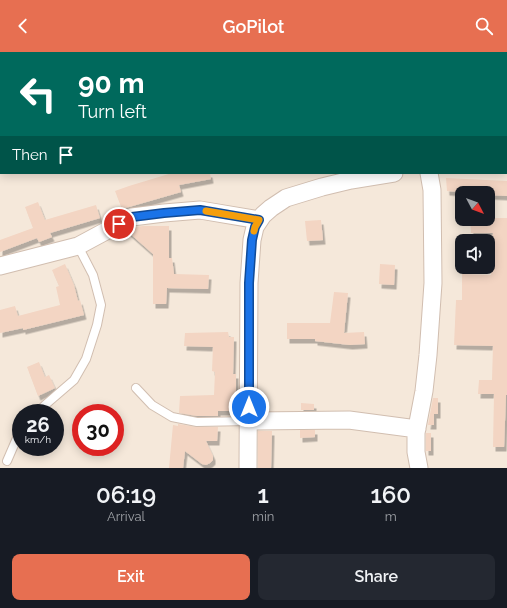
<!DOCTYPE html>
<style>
body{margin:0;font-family:Raleway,sans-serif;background:#242831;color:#f1f3f6;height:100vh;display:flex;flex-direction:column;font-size:15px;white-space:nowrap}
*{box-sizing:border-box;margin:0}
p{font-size:13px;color:#9ea1a6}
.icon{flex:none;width:22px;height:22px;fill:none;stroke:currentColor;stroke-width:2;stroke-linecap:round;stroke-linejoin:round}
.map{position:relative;height:416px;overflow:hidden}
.sheet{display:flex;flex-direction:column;background:#171b24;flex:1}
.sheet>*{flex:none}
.guide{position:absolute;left:0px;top:0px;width:507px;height:122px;box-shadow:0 2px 10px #0003;background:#00695c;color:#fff;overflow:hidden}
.needle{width:26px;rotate:131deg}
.controls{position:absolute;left:455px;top:134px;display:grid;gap:8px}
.controls a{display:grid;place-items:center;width:40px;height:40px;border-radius:8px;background:#171b24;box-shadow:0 2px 10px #0003;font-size:20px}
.speed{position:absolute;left:12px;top:352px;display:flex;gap:8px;font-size:20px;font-weight:700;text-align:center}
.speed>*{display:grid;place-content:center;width:52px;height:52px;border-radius:50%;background:#171b24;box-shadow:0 2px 10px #0003;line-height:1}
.speed small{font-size:10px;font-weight:400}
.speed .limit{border:6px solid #d22;background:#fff;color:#111}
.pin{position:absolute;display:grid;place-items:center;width:34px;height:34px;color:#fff;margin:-17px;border:2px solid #fff;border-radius:50%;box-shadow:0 1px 4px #0007}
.me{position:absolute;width:44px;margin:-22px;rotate:0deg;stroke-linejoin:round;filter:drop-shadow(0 0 3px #0008)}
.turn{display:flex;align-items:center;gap:14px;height:84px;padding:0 12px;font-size:18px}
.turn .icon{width:52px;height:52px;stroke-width:2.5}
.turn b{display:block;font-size:28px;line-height:34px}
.then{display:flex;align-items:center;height:38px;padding:0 12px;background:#0003;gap:8px;font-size:15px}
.eta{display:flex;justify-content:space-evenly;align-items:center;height:68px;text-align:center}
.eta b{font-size:24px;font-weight:600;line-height:28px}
.primary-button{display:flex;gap:8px;margin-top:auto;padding:8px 12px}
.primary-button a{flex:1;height:46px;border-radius:8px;background:#e76f51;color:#fff;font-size:16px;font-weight:600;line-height:46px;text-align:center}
.primary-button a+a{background:#242831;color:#f1f3f6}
header{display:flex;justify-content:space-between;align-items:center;height:52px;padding:0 12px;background:#e76f51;color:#fff;font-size:18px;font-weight:600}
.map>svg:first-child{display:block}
.residential{fill:#f5e8da;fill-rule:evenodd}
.building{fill:#f3d5c3;filter:url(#shadow)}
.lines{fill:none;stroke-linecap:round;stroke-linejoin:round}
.lane-casing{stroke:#d1beb0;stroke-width:10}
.street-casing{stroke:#d1beb0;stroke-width:19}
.secondary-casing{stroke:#d6c0b0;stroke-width:24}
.lane{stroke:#fff;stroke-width:8}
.street{stroke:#fff;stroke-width:17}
.secondary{stroke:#fff;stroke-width:22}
.route-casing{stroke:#114b97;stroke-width:10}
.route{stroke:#1a73e8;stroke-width:7}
.slow{stroke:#f59e0b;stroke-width:7}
</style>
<header><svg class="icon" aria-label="back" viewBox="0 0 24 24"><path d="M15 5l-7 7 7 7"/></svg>GoPilot<svg class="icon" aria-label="search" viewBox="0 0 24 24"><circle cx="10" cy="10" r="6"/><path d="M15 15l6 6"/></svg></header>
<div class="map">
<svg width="507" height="416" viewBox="0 0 507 416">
<defs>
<filter id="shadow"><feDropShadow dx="2.5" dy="4.5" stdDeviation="0" flood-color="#0004"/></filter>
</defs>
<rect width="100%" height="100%" fill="#fdf6ec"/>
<path class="residential" d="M 0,0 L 139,0 L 134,1 L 1,1 L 1,40 L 0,40 Z
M 336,0 L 507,0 L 507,416 L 0,416 L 0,95 L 1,94 L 1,121 L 506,121 L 506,1 L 333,1 ZM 462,141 L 488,141 L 488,167 L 462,167 ZM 462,189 L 488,189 L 488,215 L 462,215 ZM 21,361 L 55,361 L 55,395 L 21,395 ZM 81,361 L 115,361 L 115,395 L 81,395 Z"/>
<path class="building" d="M 172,121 L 210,121 L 211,127 L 179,133 L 181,140 L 122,157 L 115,139 L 129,134 Z
M 446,126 L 507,129 L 507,144 L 488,143 L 488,141 L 472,141 L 447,139 Z
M 38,150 L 45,168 L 96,153 L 100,166 L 50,181 L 52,185 L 39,190 L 37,186 L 0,200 L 0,188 L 33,176 L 25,155 Z
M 488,166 L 507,166 L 507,343 L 506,343 L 504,395 L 493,395 L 494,342 L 478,342 L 479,328 L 492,328 L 493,294 L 454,293 L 456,248 L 462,248 L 462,222 L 491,223 L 493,181 L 471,181 L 470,167 Z
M 321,168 L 323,188 L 307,189 L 305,169 Z
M 143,174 L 169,174 L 169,206 L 172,206 L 174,222 L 209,223 L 208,237 L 167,236 L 166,252 L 153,252 L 153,202 L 127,179 L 135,175 Z
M 65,212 L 74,233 L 78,249 L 80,248 L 84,263 L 23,278 L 23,276 L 0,281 L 0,258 L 15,254 L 18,264 L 60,253 L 56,235 L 59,234 L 52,218 Z
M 380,212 L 395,213 L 394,233 L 379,232 Z
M 334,240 L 348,241 L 344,281 L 364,280 L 365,292 L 350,293 L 315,289 L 315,287 L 287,287 L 287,271 L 330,271 Z
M 228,280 L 229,285 L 234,285 L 233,322 L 236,322 L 236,346 L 237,346 L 237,359 L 218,359 L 218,364 L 197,364 L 179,361 L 180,344 L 214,343 L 215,320 L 212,319 L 213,295 L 184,294 L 185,281 Z
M 39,310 L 45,325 L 49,323 L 55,336 L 38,344 L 27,315 Z
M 433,346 L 438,346 L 438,362 L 434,362 L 434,373 L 428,373 Z
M 301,351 L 314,352 L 314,358 L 301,358 Z
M 178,372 L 197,375 L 218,375 L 217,389 L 206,389 L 213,404 L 213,408 L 210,411 L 206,413 L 202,412 L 185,399 L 183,416 L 169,416 L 173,373 L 178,374 Z
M 300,378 L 315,378 L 315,385 L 300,386 Z
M 258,379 L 272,379 L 271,416 L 258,416 Z
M 426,381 L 431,381 L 431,399 L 426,399 Z"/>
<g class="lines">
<g class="lane-casing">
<path id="lane" d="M 136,336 L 152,353 L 172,365 L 197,370 L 249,369
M 37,361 L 45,353 L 74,328 L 86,307 L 97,273 L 101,253 L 93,223 L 78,194
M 7,409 L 17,386 L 21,380"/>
</g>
<g class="street-casing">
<path id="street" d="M 408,0 L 408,1
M 0,214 L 78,194 L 132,165 L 164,161 L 200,158 L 259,168
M 249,369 L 349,368 L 417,377
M 248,416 L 249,231 L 252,188 L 255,175 L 263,163 L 271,156 L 286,146 L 322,135 L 351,128 L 394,121
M 419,416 L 416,400 L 416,381 L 424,339 L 428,303 L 433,231 L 432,138 L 429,121"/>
</g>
<g class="secondary-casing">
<path id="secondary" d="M 255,1 L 259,0
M 0,68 L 1,67"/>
</g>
<use href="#lane" class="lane"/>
<use href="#street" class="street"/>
<use href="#secondary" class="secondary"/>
</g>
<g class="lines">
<g class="route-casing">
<path id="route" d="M 119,172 L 132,165 L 164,161 L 200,158 L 259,168 L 255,175 L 252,188 L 249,231 L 249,355"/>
</g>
<use href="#route" class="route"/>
<path class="slow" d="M 206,159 L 259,168 L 255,175 L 254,179"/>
</g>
</svg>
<div class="controls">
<a><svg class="needle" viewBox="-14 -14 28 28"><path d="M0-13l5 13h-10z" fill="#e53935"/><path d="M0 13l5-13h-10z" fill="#9ea1a6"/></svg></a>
<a><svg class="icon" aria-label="sound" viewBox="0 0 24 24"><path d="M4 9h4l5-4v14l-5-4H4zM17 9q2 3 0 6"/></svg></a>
</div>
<div class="speed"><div>26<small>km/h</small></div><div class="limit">30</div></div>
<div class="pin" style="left:119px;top:172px;background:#d93025"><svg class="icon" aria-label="arrive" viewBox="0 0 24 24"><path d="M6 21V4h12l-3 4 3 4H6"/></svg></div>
<svg class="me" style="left:249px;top:355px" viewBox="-20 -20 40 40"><circle r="17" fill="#1a73e8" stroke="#fff" stroke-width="3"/><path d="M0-11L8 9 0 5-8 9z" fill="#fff"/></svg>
<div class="guide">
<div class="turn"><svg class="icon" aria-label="left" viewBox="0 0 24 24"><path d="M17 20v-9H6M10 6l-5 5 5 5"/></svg><div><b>90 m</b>Turn left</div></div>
<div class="then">Then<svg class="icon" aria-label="arrive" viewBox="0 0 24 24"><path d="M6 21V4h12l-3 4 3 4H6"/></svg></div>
</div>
</div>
<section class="sheet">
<div class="eta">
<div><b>06:19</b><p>Arrival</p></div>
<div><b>1</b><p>min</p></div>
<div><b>160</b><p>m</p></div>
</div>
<div class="primary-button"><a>Exit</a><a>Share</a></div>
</section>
